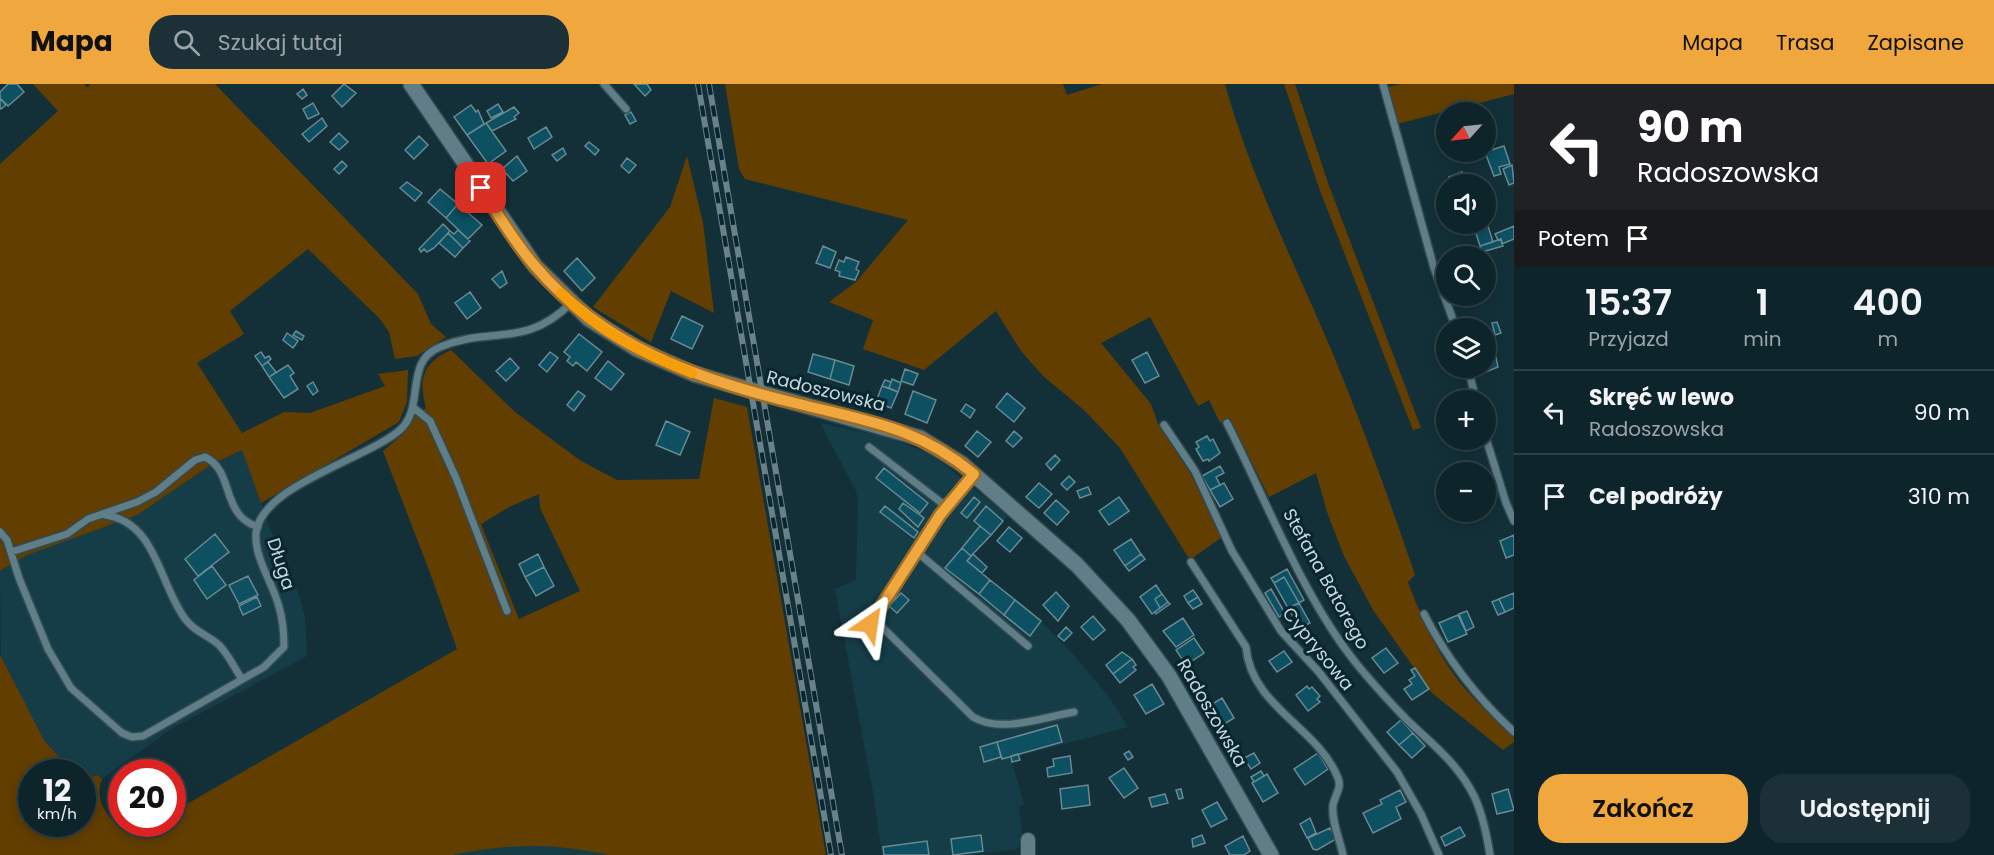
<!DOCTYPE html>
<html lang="pl">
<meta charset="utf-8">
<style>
body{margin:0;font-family:Poppins,sans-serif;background:#1c3037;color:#f1f3f6;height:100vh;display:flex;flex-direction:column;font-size:22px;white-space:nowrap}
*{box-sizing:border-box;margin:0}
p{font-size:20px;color:#9ba4a9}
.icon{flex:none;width:33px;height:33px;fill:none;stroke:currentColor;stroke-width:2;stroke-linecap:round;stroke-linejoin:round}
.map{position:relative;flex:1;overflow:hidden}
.sheet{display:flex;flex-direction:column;background:#0e242b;width:480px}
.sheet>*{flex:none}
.banner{background:#202124;color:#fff;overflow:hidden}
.needle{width:39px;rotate:243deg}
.tools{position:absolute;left:1436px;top:18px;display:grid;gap:12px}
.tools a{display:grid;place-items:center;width:60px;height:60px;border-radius:50%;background:#0e242b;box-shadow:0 3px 15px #0003,0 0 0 2px #2e4147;font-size:30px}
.speed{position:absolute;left:18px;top:675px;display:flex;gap:12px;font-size:30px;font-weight:700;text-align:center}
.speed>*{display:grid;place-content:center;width:78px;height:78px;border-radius:50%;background:#0e242b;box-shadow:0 3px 15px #0003,0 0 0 2px #2e4147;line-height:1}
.speed small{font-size:15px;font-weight:400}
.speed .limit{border:9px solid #d22;background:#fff;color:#111}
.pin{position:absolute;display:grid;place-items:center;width:51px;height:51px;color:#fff;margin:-26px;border-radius:12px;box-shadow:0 3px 9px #0006}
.me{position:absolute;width:66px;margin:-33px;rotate:32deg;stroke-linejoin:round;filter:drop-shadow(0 0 4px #0008)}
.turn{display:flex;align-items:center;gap:21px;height:126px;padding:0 24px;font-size:27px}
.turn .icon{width:78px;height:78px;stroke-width:2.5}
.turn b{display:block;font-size:42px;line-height:51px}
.then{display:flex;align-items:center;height:57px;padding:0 24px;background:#0003;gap:12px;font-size:22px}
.eta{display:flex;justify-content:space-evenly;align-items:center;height:102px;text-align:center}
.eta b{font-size:36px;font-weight:600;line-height:42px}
.button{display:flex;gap:12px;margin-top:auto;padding:12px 24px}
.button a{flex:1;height:69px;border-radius:24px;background:#efa73e;color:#111;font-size:24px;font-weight:600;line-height:69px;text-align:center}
.button a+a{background:#1c3037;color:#f1f3f6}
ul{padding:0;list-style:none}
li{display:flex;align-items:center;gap:18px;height:84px;padding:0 24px;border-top:2px solid #2e4147}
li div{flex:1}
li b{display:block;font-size:22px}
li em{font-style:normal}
header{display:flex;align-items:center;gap:36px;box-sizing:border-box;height:84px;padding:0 30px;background:#efa73e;color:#111}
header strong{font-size:28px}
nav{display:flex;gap:33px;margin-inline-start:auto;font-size:21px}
.search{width:420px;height:54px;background:#1c3037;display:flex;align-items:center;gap:15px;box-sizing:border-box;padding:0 21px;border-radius:24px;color:#9ba4a9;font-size:22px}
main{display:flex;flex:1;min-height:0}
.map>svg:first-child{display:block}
.built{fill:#153d48}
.green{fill:#623e00;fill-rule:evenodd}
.building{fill:#0c5061;stroke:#698993;stroke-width:1.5}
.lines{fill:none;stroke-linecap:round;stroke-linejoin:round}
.service-casing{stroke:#344a51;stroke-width:10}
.minor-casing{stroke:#344a51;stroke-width:16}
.tertiary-casing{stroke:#344a51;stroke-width:18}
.service{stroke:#5f7e88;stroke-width:7}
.minor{stroke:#5f7e88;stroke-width:14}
.tertiary{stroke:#5f7e88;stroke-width:15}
.rail-casing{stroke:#6a8188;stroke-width:6}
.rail{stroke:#08262f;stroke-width:4;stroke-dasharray:11;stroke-linecap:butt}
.route-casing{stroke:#9b6d28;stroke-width:15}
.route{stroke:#efa73e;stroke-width:10}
.slow{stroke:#f59e0b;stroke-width:10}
.labels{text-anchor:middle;stroke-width:6;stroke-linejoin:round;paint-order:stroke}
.street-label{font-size:18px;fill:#c8d8dd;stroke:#08262f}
</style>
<header>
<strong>Mapa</strong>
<div class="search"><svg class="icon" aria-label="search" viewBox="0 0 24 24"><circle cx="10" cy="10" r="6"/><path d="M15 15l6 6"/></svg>Szukaj tutaj</div>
<nav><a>Mapa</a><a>Trasa</a><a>Zapisane</a></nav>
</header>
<main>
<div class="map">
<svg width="1514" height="771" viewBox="0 0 1514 771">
<rect width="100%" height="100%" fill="#133039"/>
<path class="built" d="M 820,339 L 889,354 L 926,368 L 955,389 L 1008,432 L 973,470 L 987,483 L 982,489 L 1041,537 L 1071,568 L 1107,610 L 1128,643 L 1011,674 L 1024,721 L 1019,722 L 1023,758 L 1017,765 L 970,771 L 882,771 L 874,714 L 835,505 L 856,496 L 858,418 L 856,407 Z
M 243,366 L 269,442 L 299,511 L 305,532 L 307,572 L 171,645 L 102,695 L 97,691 L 83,697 L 82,688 L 74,688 L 45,658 L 1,576 L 0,487 L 27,471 L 178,402 L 209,382 Z
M 531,760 L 579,764 L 608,771 L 452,771 L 487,764 Z"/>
<path class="green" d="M 33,0 L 84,0 L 88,4 L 90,0 L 215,0 L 418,210 L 431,240 L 446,253 L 417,272 L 395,275 L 389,248 L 380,235 L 308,165 L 230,227 L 244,250 L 197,279 L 242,349 L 284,328 L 310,329 L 385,302 L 378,290 L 408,286 L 407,318 L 399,338 L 261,419 L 242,366 L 209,382 L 137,431 L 27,471 L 0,487 L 0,80 L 58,27 Z
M 725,0 L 1063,0 L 1067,11 L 1102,0 L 1225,0 C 1251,94 1295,180 1333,270 C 1363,343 1390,417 1415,491 L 1408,498 C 1422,536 1440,577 1468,608 C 1482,624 1499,639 1514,654 L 1514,658 L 1503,666 L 1432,609 L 1373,526 L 1344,472 L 1328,431 L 1316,389 L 1269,413 L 1230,334 L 1220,339 L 1209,316 L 1198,322 L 1150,233 L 1101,259 L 1151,320 L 1158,340 L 1190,389 L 1222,453 L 1190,476 L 1120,364 L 1084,326 L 1043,292 L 1021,267 L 996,227 L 924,286 L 863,265 L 873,236 L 829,218 L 856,198 L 908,136 L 745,95 L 739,85 Z
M 1284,0 L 1295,0 L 1328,99 L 1421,344 L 1413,346 L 1319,104 Z
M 1400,0 L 1514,0 L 1514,10 L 1393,41 L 1381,5 Z
M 687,72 L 703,139 L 714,229 L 671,207 L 651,258 L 593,223 L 670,123 Z
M 451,266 L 515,328 L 581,377 L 617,396 L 699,395 L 714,314 L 747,323 L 826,771 L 608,771 C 552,758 508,760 452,771 L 0,771 L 0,571 L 45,658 L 74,688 L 32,688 L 32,740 L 82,740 L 83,697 L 97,691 L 102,695 C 94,716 106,730 120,745 L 139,746 L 151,740 L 172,740 L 173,728 L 457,565 L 429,486 L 383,367 L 402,351 L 416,331 L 426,324 C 418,296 423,278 451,266 ZM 539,410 L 540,424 L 580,507 L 519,535 L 481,440 L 509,423 Z"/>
<path class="building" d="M 8,0 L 17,0 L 24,8 L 8,22 L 0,14 L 0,8 Z
M 344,0 L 356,9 L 342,23 L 332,12 Z
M 634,0 L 647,0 L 651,6 L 645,12 Z
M 303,5 L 307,11 L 302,15 L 297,10 Z
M 0,14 L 6,21 L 1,25 L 0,24 Z
M 313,19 L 319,30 L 308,35 L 303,25 Z
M 498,20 L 503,28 L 491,34 L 487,27 Z
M 471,21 L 476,28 L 478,26 L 484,40 L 467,51 L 454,33 Z
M 514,23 L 519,29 L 514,33 L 516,35 L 492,47 L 486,39 Z
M 631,28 L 636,37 L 630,40 L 625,31 Z
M 322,34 L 327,42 L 309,58 L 302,50 Z
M 486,39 L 506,67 L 488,80 L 467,51 Z
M 546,43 L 552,53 L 534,65 L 528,54 Z
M 339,49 L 348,58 L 339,66 L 330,58 Z
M 419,52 L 428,61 L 414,75 L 405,66 Z
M 589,58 L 599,66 L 595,71 L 585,62 Z
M 1504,62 L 1510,80 L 1499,83 L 1501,90 L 1494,92 L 1485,68 Z
M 563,64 L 566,70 L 557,77 L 552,71 Z
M 517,72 L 527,87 L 513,97 L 502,85 Z
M 627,74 L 636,81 L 629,89 L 621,82 Z
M 342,77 L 347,82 L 339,90 L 334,85 Z
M 1512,81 L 1514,99 L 1509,101 L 1503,85 Z
M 1462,88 L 1466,100 L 1452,100 L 1449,93 Z
M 407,98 L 422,109 L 415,117 L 400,104 Z
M 440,105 L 458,120 L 446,134 L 428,118 Z
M 458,120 L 482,141 L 468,155 L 446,134 Z
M 443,140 L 450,147 L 434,164 L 427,168 L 424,165 L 421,168 L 419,165 Z
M 1488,142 L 1493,158 L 1480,162 L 1475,146 Z
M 1514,142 L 1514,155 L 1502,160 L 1501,155 L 1498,156 L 1495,150 Z
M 458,146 L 470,157 L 463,164 L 448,149 L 450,147 L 454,150 Z
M 448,149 L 463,164 L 455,173 L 439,159 Z
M 1501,155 L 1503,162 L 1482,168 L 1480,162 Z
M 823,162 L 836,168 L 830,184 L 816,179 Z
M 846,173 L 859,178 L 856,185 L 859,187 L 855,196 L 839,192 L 840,188 L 835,186 L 839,176 L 844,178 Z
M 577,174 L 595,194 L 582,207 L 564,187 Z
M 502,187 L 507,199 L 500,204 L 492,195 Z
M 470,208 L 481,224 L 467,235 L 455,219 Z
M 682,232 L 703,242 L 692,265 L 671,255 Z
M 1497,238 L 1501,249 L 1495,251 L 1492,239 Z
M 296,247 L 304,252 L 302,256 L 293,251 Z
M 287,249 L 298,257 L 293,264 L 283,256 Z
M 579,250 L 602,268 L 587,287 L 576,278 L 573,282 L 567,277 L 570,273 L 564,268 Z
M 1494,264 L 1498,283 L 1481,290 L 1479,284 L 1485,284 L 1485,267 Z
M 261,268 L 265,274 L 269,272 L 271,275 L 262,282 L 255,272 Z
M 550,268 L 558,274 L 547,288 L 539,281 Z
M 1147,268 L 1159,292 L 1145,299 L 1132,276 Z
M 813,270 L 835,276 L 830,295 L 808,288 Z
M 510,274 L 519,284 L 506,297 L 496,287 Z
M 835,276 L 854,282 L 849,301 L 830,295 Z
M 608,277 L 624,290 L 611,306 L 595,294 Z
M 268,278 L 276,288 L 269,293 L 262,282 Z
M 288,281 L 294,289 L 290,292 L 298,305 L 284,314 L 269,293 Z
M 905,285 L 918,290 L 913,301 L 901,297 Z
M 892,295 L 901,299 L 898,308 L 889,304 Z
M 885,296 L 891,298 L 889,304 L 882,302 Z
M 313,298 L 318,307 L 313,311 L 307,302 Z
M 882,302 L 898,308 L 891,324 L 876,318 Z
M 578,307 L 585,312 L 574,327 L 567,321 Z
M 913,307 L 936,316 L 927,339 L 905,330 Z
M 1007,309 L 1025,324 L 1014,338 L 996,323 Z
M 966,320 L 975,326 L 970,334 L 961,327 Z
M 666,337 L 690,348 L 680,371 L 656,361 Z
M 977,347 L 991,358 L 978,373 L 965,362 Z
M 1014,347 L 1022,354 L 1013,363 L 1006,357 Z
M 1207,352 L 1210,357 L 1213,355 L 1220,369 L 1209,377 L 1208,375 L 1203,377 L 1196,365 L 1199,363 L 1196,358 Z
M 1055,371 L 1060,376 L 1051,386 L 1046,380 Z
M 1220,382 L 1224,389 L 1216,393 L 1220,401 L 1210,406 L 1202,392 Z
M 884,384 L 928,419 L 920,429 L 876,394 Z
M 1069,392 L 1075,398 L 1067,406 L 1061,400 Z
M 1039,399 L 1052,410 L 1039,424 L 1026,413 Z
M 1224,399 L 1233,415 L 1220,423 L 1210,406 Z
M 1088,403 L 1091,410 L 1080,414 L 1077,407 Z
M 974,413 L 980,418 L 967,434 L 961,429 Z
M 1119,413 L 1129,427 L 1109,441 L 1099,427 Z
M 1056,416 L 1069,428 L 1057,441 L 1044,429 Z
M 903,419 L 924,434 L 918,443 L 899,425 Z
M 885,422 L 918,448 L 914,454 L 880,428 Z
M 986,422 L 1003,437 L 991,451 L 974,437 Z
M 980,442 L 991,451 L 971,472 L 962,464 Z
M 1009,443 L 1022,454 L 1010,468 L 997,457 Z
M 215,450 L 229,468 L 198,492 L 185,475 Z
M 1514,451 L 1514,471 L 1506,474 L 1500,457 Z
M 1131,455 L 1141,470 L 1125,482 L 1114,466 Z
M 962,464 L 971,472 L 967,477 L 990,496 L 979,510 L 945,484 Z
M 538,470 L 544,483 L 525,493 L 519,480 Z
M 973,470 L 987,483 L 982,489 L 967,477 Z
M 1141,470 L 1145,475 L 1129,487 L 1125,482 Z
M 212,482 L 226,501 L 207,515 L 194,496 Z
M 544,483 L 554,502 L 536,512 L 525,493 Z
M 1287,485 L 1304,516 L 1299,519 L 1284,493 L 1274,499 L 1271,494 Z
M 248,492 L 258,511 L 239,520 L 229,501 Z
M 1284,493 L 1299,519 L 1288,524 L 1274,499 Z
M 990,496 L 1015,516 L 1004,531 L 979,510 Z
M 1156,501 L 1162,510 L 1155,515 L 1160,524 L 1152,530 L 1140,513 Z
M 1271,505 L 1285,529 L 1279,533 L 1265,509 Z
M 1193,506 L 1198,513 L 1188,519 L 1184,512 Z
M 1056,508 L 1069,522 L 1058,537 L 1043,521 Z
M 901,509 L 909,516 L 897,529 L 889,522 Z
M 1514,509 L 1514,524 L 1505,528 L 1499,515 Z
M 1162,510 L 1168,518 L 1160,524 L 1155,515 Z
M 257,513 L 261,522 L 243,531 L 239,522 Z
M 1198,513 L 1202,520 L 1193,525 L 1188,519 Z
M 1499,515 L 1505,528 L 1498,531 L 1492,518 Z
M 1015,516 L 1041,537 L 1030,552 L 1004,531 Z
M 1168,518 L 1170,520 L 1156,530 L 1155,528 Z
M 1299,519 L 1310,539 L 1300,544 L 1288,524 Z
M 1467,527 L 1474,543 L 1466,547 L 1459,530 Z
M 1458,531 L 1467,550 L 1448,558 L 1439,539 Z
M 1093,532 L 1105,546 L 1093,556 L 1081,543 Z
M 1183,534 L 1194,551 L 1176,563 L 1163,547 Z
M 1066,543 L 1072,549 L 1064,557 L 1058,552 Z
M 1194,554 L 1204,569 L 1186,581 L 1176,566 Z
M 1386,564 L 1398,579 L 1384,589 L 1372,574 Z
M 1284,567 L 1292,578 L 1277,588 L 1269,577 Z
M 1122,568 L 1132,575 L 1113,590 L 1106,581 Z
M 1132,575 L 1136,581 L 1133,583 L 1136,586 L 1120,599 L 1113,590 Z
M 1415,584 L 1429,605 L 1412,616 L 1404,605 L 1412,600 L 1409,596 L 1415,592 L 1411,586 Z
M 1152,600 L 1164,620 L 1146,630 L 1134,611 Z
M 1307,602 L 1309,605 L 1312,603 L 1320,612 L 1317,615 L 1320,618 L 1308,627 L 1296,611 Z
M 1222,614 L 1234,634 L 1218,644 L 1206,624 Z
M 1401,636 L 1413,649 L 1399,661 L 1387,648 Z
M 1057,641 L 1062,658 L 1002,675 L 997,658 Z
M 1413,649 L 1425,662 L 1412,674 L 1399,661 Z
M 997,658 L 1001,673 L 984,678 L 980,663 Z
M 1129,667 L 1133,673 L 1128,676 L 1124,670 Z
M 1254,669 L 1260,679 L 1251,685 L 1244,674 Z
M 1318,669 L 1328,685 L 1305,701 L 1294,685 Z
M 1018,670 L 1020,676 L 1012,678 L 1011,672 Z
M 1070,672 L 1072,689 L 1048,693 L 1047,684 L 1054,682 L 1053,675 Z
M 1124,684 L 1138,704 L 1124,714 L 1109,694 Z
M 1261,687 L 1264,692 L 1254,698 L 1251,693 Z
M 1267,690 L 1278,709 L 1263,718 L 1252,699 Z
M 1088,701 L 1090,721 L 1062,725 L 1060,705 Z
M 1181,705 L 1183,714 L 1179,715 L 1176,706 Z
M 1508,705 L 1514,726 L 1497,730 L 1492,710 Z
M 1400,706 L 1406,718 L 1396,723 L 1401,735 L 1373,749 L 1363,729 L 1382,720 L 1380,716 Z
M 1165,710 L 1168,719 L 1152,723 L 1149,714 Z
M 1217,718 L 1227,735 L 1211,743 L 1202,726 Z
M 1310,734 L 1316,749 L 1307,754 L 1300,740 Z
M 1460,743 L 1465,752 L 1445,762 L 1441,753 Z
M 1330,744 L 1336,755 L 1317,766 L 1313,765 L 1308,754 Z
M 981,751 L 983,767 L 953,771 L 951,755 Z
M 1202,751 L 1205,759 L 1193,763 L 1192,755 Z
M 1243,752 L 1250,767 L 1244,771 L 1230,771 L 1225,762 Z
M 927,757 L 929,771 L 884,771 L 883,763 Z"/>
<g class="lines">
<g class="service-casing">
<path id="service" d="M 604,0 L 626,25
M 1383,0 L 1434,184 L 1456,244
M 1468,284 L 1476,316
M 415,325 L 430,337 L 456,394 L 507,527
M 1227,339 C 1264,412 1300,505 1349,570 C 1366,593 1386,614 1406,635 C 1432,660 1459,680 1475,714 C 1483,732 1487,752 1490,771
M 1164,341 L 1195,387 L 1232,467 L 1281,547 L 1318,587 L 1397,688 L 1421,730 L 1439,771
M 1485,351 L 1506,419 L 1514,437
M 869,363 L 947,423
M 105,431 C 157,438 159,501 186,536 C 195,548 208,551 219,561 C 228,570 235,585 242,595
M 0,448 L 7,456 L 19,494 L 48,565 L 71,604 L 122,649 L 132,653 L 143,652 L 264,583 L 284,563 C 284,549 283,536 279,523 C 273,499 254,474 256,449 C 261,401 370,374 401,345 C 425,322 404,277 440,263 C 490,242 525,265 571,219
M 11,468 L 67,450 L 88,435 L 137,418 L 156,408 L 195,376 L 205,373 C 235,387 220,431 258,443
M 917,468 L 1028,562
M 1191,478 L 1246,563 C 1251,623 1318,643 1338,694 C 1342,704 1335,711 1333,721 C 1331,736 1340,756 1343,771
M 1424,530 C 1447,575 1476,613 1514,648
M 873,534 L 973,633 C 1001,650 1044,633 1074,628
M 870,540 L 940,431 L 974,390"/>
</g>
<g class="minor-casing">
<path id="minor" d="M 1028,756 L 1028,771"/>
</g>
<g class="tertiary-casing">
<path id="tertiary" d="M 411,0 L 535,182 L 589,235 L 637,265 L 694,290 L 920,354 L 962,380 L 1077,481 L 1128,536 L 1169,592 L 1271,771"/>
</g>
<use href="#service" class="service"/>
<use href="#minor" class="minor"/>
<use href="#tertiary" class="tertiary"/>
<g class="rail-casing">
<path id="rail" d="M 698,0 L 831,771
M 709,0 L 842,771"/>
</g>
<use href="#rail" class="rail"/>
</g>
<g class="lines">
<g class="route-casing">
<path id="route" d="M 481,104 C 498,130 514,158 535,182 C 604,263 699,296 799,320 C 867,337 917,343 974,390 L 940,431 L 870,540"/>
</g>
<use href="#route" class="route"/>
<path class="slow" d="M 561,209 C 597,247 644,270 692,289"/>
</g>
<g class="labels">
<g class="street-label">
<text transform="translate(826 307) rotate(14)" y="6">Radoszowska</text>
<text transform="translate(281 480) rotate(72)" y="6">Długa</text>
<text transform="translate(1326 495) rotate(61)" y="6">Stefana Batorego</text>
<text transform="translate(1318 565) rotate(51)" y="6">Cyprysowa</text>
<text transform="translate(1212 629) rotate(60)" y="6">Radoszowska</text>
</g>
</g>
</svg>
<div class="tools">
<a><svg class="needle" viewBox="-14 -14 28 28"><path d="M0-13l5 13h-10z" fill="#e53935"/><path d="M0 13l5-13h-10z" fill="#9ba4a9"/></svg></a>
<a><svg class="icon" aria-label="sound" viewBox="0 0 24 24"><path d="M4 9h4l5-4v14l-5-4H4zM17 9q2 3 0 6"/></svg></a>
<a><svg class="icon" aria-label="search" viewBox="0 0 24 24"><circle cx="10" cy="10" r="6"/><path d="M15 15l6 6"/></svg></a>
<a><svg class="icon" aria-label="layers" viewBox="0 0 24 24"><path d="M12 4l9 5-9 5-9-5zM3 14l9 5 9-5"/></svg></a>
<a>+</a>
<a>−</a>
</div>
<div class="speed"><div>12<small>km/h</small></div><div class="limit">20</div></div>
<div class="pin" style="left:481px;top:104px;background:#d93025"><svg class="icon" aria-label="arrive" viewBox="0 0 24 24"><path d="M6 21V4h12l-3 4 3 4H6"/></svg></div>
<svg class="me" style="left:870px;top:540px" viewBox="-20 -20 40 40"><path d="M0-17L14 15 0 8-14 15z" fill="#efa73e" stroke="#fff" stroke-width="4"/></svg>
</div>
<section class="sheet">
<div class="banner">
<div class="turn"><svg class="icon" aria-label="left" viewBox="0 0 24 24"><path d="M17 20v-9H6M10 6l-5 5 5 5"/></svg><div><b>90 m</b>Radoszowska</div></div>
<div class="then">Potem<svg class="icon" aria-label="arrive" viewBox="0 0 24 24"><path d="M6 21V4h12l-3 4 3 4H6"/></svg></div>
</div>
<div class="eta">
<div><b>15:37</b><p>Przyjazd</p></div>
<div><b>1</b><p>min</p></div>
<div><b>400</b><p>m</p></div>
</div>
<ul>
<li><svg class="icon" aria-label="left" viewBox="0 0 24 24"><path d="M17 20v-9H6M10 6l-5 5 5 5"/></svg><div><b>Skręć w lewo</b><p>Radoszowska</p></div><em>90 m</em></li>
<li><svg class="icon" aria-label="arrive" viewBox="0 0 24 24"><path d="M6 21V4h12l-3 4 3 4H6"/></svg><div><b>Cel podróży</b></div><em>310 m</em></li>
</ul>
<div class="button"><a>Zakończ</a><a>Udostępnij</a></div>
</section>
</main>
